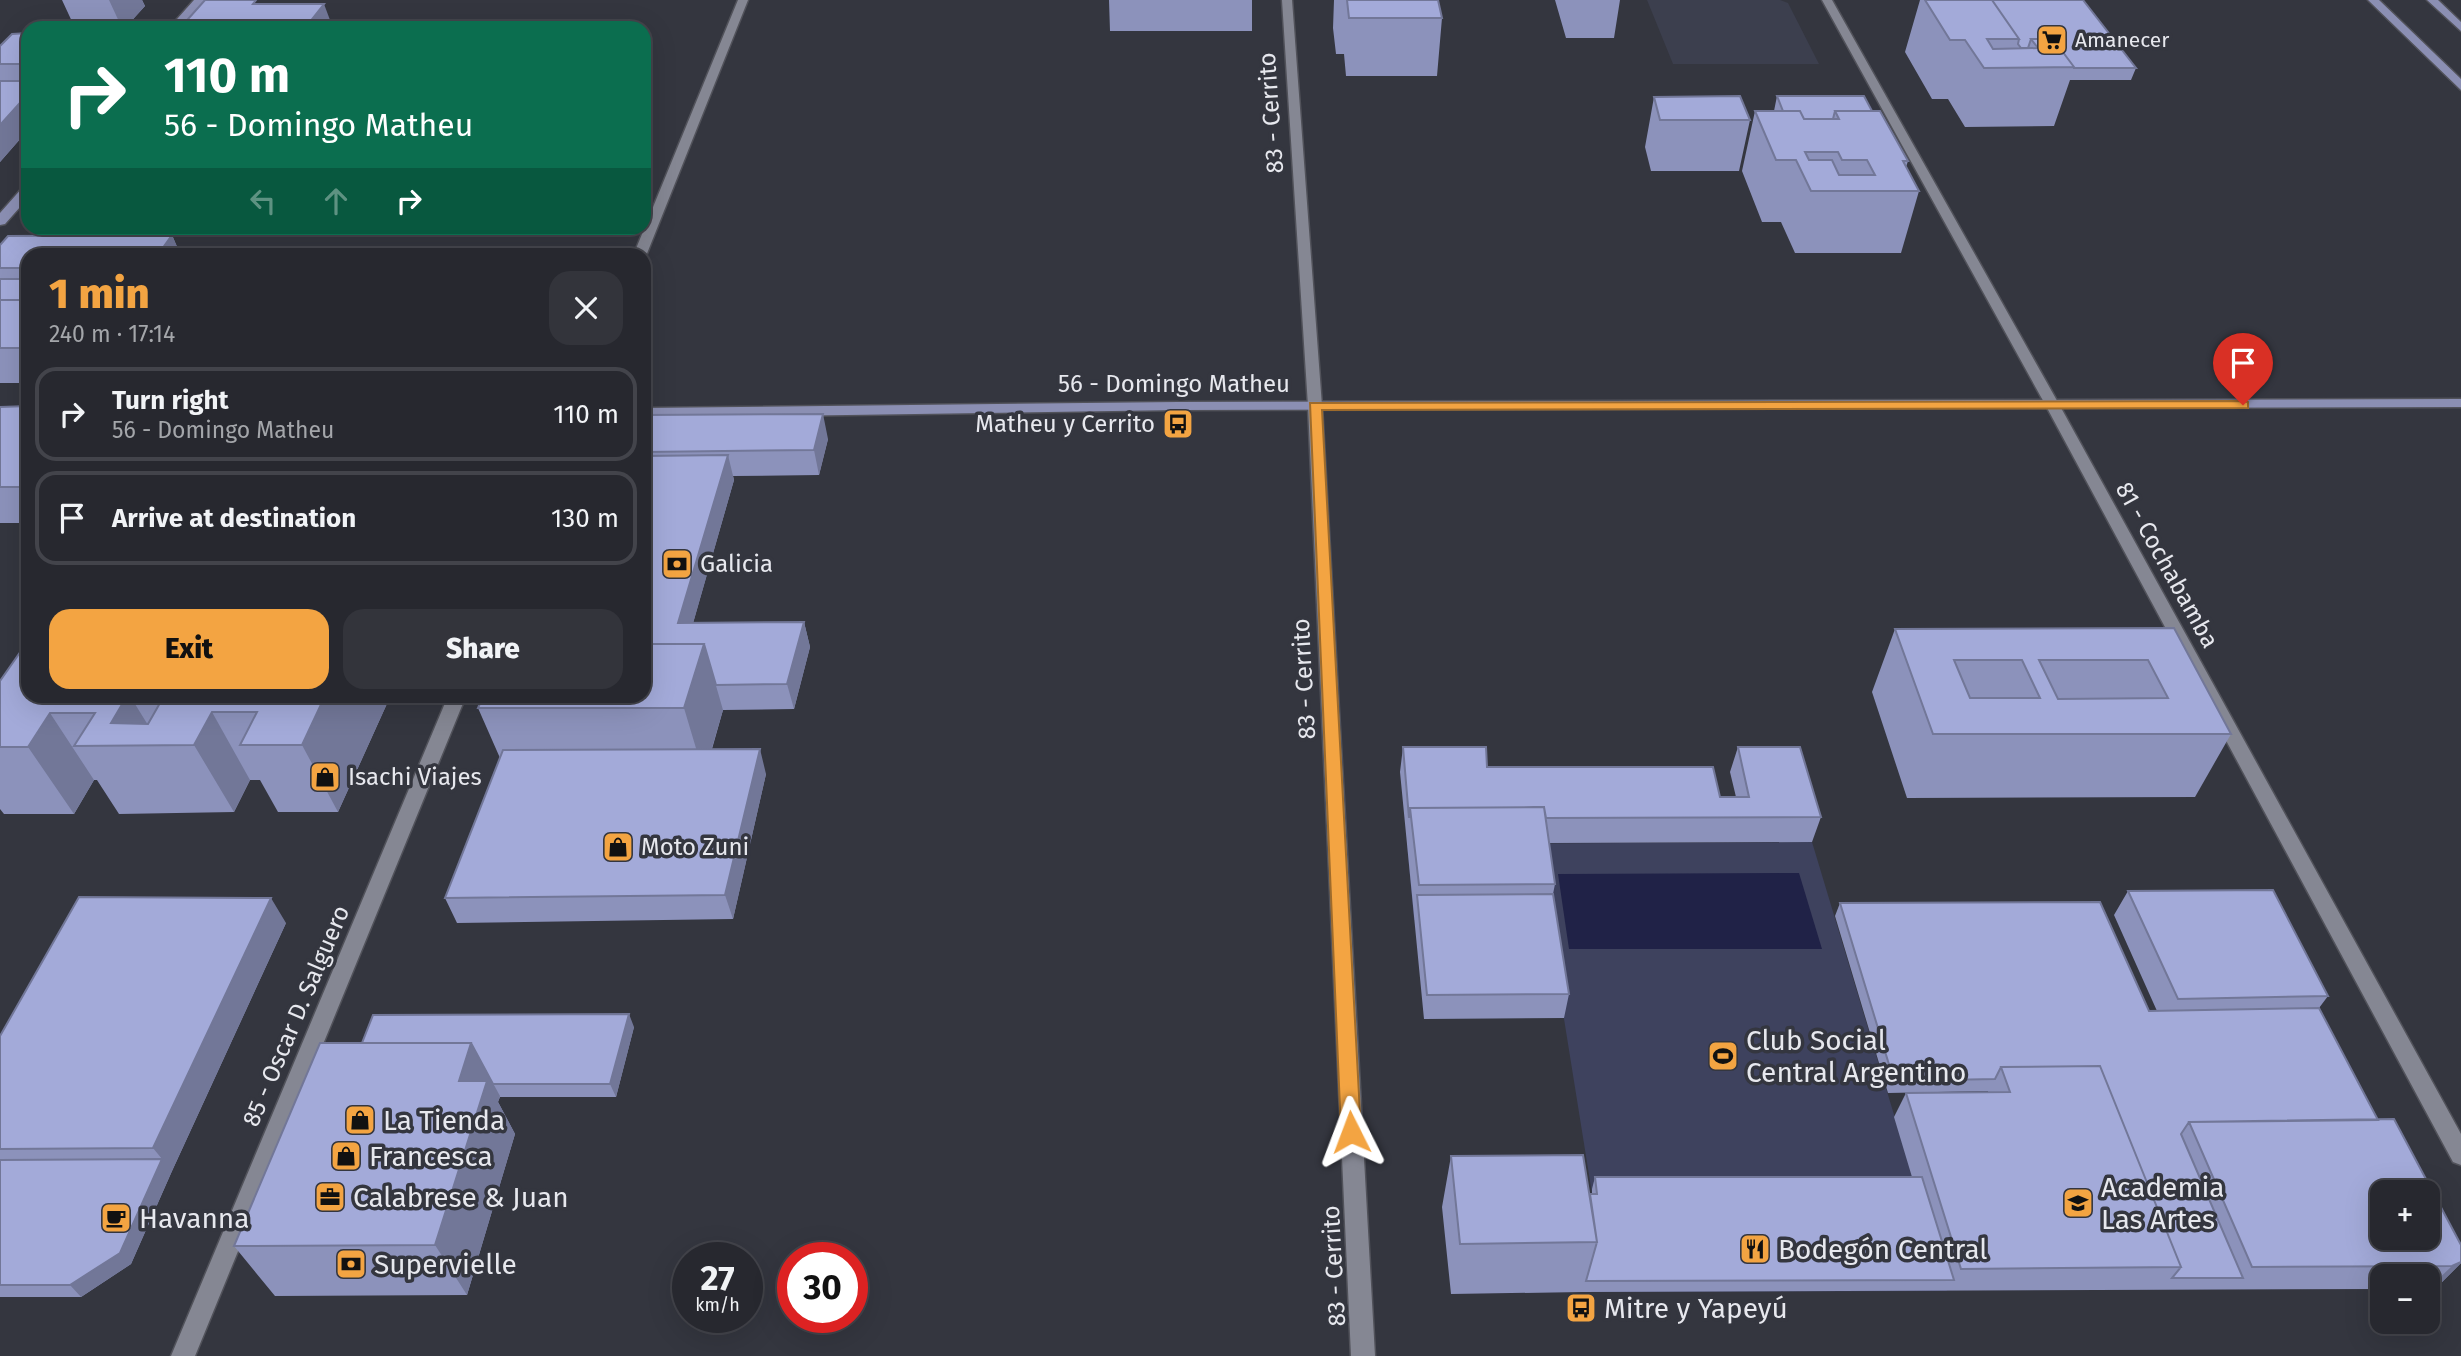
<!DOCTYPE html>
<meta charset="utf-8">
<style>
body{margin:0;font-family:"Fira Sans",sans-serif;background:#33343b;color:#f1f3f6;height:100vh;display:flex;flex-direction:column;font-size:26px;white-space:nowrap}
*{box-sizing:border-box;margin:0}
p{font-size:23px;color:#a4a6aa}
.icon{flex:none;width:38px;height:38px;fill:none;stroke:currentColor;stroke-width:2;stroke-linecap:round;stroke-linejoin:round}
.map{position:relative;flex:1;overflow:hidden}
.panel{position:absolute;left:21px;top:248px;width:630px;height:455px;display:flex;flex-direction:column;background:#27282f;border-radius:21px;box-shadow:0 7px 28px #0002,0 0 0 2px #43444b}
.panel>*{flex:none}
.top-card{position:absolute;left:21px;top:21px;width:630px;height:214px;border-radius:21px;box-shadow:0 7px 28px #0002,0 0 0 2px #43444b;background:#0b6e4f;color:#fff;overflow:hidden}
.controls{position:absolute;left:2370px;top:1180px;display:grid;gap:14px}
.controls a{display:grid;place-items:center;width:70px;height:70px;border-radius:14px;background:#27282f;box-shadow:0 7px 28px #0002,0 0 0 2px #43444b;font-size:35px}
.speed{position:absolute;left:672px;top:1242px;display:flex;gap:14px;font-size:35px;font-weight:700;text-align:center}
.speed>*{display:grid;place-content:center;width:91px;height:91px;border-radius:50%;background:#27282f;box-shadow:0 7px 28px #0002,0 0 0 2px #43444b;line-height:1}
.speed small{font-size:18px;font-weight:400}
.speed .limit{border:10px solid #d22;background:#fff;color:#111}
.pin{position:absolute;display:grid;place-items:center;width:60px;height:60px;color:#fff;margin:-72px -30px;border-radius:50% 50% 50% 0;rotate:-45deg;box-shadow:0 0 7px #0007}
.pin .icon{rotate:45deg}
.me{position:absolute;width:77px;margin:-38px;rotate:357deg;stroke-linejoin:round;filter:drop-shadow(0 0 5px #0008)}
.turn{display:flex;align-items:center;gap:24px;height:147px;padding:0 28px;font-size:32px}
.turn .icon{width:91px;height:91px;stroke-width:2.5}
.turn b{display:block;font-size:49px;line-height:60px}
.lanes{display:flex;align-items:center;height:66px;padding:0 28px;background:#0003;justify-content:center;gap:35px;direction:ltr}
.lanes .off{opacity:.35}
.round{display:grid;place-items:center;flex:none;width:74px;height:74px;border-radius:21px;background:#33343b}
.headline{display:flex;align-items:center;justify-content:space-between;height:119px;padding:0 28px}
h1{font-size:42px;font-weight:800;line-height:52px;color:#f3a442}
.action{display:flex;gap:14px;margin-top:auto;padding:14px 28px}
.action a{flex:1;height:80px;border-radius:21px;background:#f3a442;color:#111;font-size:28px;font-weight:800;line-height:80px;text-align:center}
.action a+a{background:#33343b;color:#f1f3f6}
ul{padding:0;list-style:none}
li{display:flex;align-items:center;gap:21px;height:94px;margin:0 14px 10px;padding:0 14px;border:4px solid #43444b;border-radius:21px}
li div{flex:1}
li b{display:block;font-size:26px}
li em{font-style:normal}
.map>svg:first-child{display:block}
.built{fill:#3c3f4e}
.green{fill:#3e425e}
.water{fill:#202247}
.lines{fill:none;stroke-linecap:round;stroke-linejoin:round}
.street-casing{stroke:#51525a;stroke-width:3}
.secondary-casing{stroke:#51525a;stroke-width:3}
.street{fill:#858793;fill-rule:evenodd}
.secondary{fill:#8b8fb3;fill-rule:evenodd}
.wall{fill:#8c92bb}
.shaded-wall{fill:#727798}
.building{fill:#a3aad9;stroke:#727798;stroke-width:2;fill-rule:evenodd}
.route{fill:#f3a442;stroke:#9e6b2b;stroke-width:2}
.labels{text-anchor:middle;stroke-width:7;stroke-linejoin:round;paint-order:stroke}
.far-poi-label{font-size:21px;fill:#e7e8ee;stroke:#34363f;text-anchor:start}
.street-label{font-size:24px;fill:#e7e8ee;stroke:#34363f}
.poi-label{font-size:24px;fill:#e7e8ee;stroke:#34363f;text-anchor:start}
.near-poi-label{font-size:28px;fill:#e7e8ee;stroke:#34363f;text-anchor:start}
</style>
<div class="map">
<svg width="2461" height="1356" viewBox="0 0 2461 1356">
<rect width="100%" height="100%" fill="#34363f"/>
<path class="built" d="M 1647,0 L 1780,0 L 1788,3 L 1819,64 L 1673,64 Z"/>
<path class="green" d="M 1812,842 L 1947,1291 L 1582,1292 L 1594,1206 L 1548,919 L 1414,920 L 1407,844 Z"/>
<path class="water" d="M 1799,873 L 1822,949 L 1569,949 L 1558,874 Z"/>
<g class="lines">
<g class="street-casing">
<path id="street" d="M 738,0 L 748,0 L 646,256 L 644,258 L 644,256 L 633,256 Z
M 1282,0 L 1292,0 L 1322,406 L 1375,1356 L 1351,1356 L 1308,406 Z
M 1822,0 L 1832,0 L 2060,406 L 2461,1134 L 2461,1165 L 2453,1162 L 2046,406 Z
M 448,696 L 466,696 L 195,1356 L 171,1356 Z"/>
</g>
<g class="secondary-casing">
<path id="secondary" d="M 194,0 L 205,0 L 181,28 L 169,28 Z
M 2368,0 L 2379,0 L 2461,79 L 2461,90 Z
M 2427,0 L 2438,0 L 2461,22 L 2461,31 Z
M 28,186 L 28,198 L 5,224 L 0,225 L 0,213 L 23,187 Z
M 2461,399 L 2461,407 L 1178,410 L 644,418 L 644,408 L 1178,402 Z"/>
</g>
<use href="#street" class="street"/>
<use href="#secondary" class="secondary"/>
</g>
<path class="wall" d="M 62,0 L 142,0 L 145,6 L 125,28 L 75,28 Z
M 1109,0 L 1252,0 L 1252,31 L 1110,31 Z
M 1334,0 L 1438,0 L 1442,18 L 1437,76 L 1346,76 L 1344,54 L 1336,54 L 1333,28 Z
M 1555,0 L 1620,0 L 1614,38 L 1566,38 Z
M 1920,0 L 2083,0 L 2136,68 L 2131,80 L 2070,80 L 2054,126 L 1965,127 L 1948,99 L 1932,99 L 1905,52 Z
M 28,33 L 28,130 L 0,162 L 0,46 Z
M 1777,96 L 1872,111 L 1908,161 L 1906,167 L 1919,191 L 1901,253 L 1795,253 L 1781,222 L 1762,222 L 1742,171 L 1755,111 L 1774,111 Z
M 1654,97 L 1750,120 L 1739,171 L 1651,171 L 1645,147 Z
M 172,235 L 181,256 L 28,256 L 28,383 L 0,383 L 0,245 Z
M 28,406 L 28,523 L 0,523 L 0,407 Z
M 644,415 L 828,439 L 819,475 L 733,476 L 734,480 L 693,623 L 804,622 L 810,647 L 794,709 L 723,710 L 712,749 L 766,774 L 733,919 L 457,923 L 445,898 L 500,758 L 478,708 L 644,696 Z
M 2174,628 L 2231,734 L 2195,797 L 1907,798 L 1872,692 L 1895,629 Z
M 0,681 L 28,696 L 390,697 L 338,812 L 278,812 L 260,780 L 250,780 L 234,812 L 119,814 L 97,780 L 94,780 L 74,814 L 4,814 L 0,809 Z
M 1403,747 L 1487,767 L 1720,797 L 1736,797 L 1730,772 L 1738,747 L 1821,817 L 1812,842 L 1549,843 L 1555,884 L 1553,894 L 1569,994 L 1564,1018 L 1424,1019 L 1400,772 Z
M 2128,891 L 2328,996 L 2319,1008 L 2378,1120 L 2461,1263 L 2441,1283 L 2427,1288 L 2427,1276 L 2382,1276 L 2382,1289 L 1582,1292 L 1451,1294 L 1442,1207 L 1451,1156 L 1590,1194 L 1592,1194 L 1592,1189 L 1595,1177 L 1912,1177 L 1894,1117 L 1906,1093 L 1988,1093 L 1988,1091 L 1888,1093 L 1835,916 L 1840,903 L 2149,1011 L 2157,1011 L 2114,915 Z
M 286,923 L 172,1171 L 131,1264 L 81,1297 L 0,1297 L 0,1036 Z
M 634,1027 L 616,1097 L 500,1097 L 498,1102 L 515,1134 L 467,1295 L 275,1296 L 234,1246 L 362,1043 Z"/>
<path class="shaded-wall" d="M 109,0 L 142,0 L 145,6 L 125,28 L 122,28 Z
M 324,4 L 333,28 L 305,28 Z
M 28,94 L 28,130 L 0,162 L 0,125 Z
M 172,235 L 181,256 L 157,256 Z
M 823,414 L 828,439 L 819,475 L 814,450 Z
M 728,455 L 734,480 L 686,648 L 678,623 Z
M 804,622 L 810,647 L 794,709 L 787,684 Z
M 704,644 L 723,710 L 704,775 L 684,708 Z
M 102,696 L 130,696 L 161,746 L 111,723 Z
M 325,696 L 390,697 L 338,812 L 302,745 Z
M 212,712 L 250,780 L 234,812 L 194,745 Z
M 50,713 L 94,780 L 74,814 L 28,747 Z
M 760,749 L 766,774 L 733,919 L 725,895 Z
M 271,898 L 286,923 L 172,1171 L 131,1264 L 81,1297 L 70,1285 L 162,1159 L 153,1148 Z
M 629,1014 L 634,1027 L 616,1097 L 610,1084 Z
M 471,1043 L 500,1096 L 498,1102 L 515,1134 L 467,1295 L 435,1245 L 459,1081 Z
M 2461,1262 L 2461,1263 L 2441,1283 L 2429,1288 L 2452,1266 Z"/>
<path class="building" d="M 205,0 L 256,0 L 253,4 L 324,4 L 305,28 L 180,28 Z
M 1347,0 L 1438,0 L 1442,18 L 1349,18 Z
M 1925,0 L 1992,0 L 2019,39 L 1987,39 L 1993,49 L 2038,48 L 2031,39 L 2053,39 L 2074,67 L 1984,68 L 1965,40 L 1950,40 Z
M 1992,0 L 2083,0 L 2136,68 L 2074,68 L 2074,67 L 2053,39 L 2031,39 L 2028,48 L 2021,48 L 2018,44 L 2019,39 Z
M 28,33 L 28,64 L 0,64 L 0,46 L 12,34 Z
M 0,81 L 28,81 L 28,94 L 0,125 Z
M 1740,96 L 1750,120 L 1660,120 L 1654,97 Z
M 1777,96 L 1864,96 L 1872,111 L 1835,111 L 1833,119 L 1804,119 L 1800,111 L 1783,111 Z
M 1755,111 L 1800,111 L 1804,119 L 1839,119 L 1835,111 L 1880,111 L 1908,161 L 1903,161 L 1919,191 L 1811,191 L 1796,160 L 1776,160 ZM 1805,152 L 1838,152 L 1842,160 L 1867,160 L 1875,175 L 1839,175 L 1832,160 L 1809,160 Z
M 172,235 L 157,256 L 28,256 L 28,268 L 0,268 L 0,245 L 8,236 Z
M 0,279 L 28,279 L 28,300 L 0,300 Z
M 0,300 L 28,300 L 28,348 L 0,348 Z
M 28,406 L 28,487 L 0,487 L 0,407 Z
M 823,414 L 814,450 L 644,452 L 644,415 Z
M 728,455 L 678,623 L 804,622 L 787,684 L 716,685 L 704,644 L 644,644 L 644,456 Z
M 2174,628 L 2231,734 L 1933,734 L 1895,629 ZM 1954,660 L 2022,660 L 2040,698 L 1970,698 ZM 2039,660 L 2148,660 L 2168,698 L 2058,699 Z
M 28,641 L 28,696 L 127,696 L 111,723 L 148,724 L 164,696 L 325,696 L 302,745 L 240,745 L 257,712 L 212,712 L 194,745 L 74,746 L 95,713 L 50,713 L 28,747 L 0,747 L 0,681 Z
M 644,644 L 704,644 L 684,708 L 478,708 L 483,696 L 644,696 Z
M 1403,747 L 1486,747 L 1487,767 L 1713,767 L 1720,797 L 1749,797 L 1738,747 L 1800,747 L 1821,817 L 1546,818 L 1544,807 L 1410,808 L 1409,818 Z
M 760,749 L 725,895 L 445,898 L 503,750 Z
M 1544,807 L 1555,884 L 1419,885 L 1410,808 Z
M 2273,890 L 2328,996 L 2178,999 L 2128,891 Z
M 1553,894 L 1569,994 L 1427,995 L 1417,895 Z
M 79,897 L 271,898 L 153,1148 L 0,1149 L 0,1036 Z
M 2100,902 L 2149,1011 L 2319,1008 L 2378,1120 L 2189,1122 L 2181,1134 L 2243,1278 L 2172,1278 L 2181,1267 L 2100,1066 L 2001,1067 L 1995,1079 L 1894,1081 L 1840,903 Z
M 629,1014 L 610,1084 L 493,1084 L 471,1043 L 362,1043 L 373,1015 Z
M 320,1043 L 471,1043 L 459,1081 L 487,1081 L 435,1245 L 234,1246 Z
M 2100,1066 L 2181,1267 L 1961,1269 L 1906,1093 L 2010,1092 L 2001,1067 Z
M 2394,1119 L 2461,1245 L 2461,1262 L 2452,1266 L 2252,1267 L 2189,1122 ZM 2382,1192 L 2427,1192 L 2427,1237 L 2382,1237 Z
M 1583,1155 L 1597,1242 L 1460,1244 L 1451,1156 Z
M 162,1159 L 120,1253 L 70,1285 L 0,1285 L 0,1160 Z
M 1595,1177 L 1922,1177 L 1954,1280 L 1586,1281 L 1597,1242 L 1590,1194 L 1597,1194 Z"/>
<path class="route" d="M 2243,401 L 2248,402 L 2248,408 L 1322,410 L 1361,1132 L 1358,1139 L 1351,1141 L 1344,1139 L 1341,1132 L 1310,403 Z"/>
<defs>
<g id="supermarket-square" transform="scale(1.575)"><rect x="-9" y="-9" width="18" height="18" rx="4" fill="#f3a442" stroke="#34363f"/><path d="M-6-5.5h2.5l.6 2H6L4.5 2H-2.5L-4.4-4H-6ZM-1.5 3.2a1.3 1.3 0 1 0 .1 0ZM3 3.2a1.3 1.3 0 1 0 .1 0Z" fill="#111"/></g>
<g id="bus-square" transform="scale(1.575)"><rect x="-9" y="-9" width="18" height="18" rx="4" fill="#f3a442" stroke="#34363f"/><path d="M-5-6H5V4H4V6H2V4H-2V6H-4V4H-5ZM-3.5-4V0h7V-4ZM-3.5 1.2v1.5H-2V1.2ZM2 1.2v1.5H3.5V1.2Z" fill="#111"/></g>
<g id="bank-square" transform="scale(1.575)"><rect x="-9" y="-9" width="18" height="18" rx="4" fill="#f3a442" stroke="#34363f"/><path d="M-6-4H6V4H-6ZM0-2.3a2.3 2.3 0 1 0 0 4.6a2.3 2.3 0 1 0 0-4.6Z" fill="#111"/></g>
<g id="shop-square" transform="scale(1.575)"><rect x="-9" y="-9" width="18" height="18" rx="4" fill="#f3a442" stroke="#34363f"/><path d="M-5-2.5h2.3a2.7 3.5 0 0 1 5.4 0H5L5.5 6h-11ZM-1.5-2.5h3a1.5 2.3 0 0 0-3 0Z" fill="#111"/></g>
<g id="stadium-square" transform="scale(1.575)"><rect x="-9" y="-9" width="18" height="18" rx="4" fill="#f3a442" stroke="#34363f"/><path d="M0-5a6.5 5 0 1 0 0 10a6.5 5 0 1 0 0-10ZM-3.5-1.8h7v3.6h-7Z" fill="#111"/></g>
<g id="office-square" transform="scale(1.575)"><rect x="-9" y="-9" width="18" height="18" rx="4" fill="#f3a442" stroke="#34363f"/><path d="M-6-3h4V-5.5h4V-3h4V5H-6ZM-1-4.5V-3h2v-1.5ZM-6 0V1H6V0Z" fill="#111"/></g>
<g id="university-square" transform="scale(1.575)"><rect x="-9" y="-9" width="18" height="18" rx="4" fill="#f3a442" stroke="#34363f"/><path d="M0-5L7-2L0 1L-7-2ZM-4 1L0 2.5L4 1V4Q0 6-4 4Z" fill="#111"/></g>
<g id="cafe-square" transform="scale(1.575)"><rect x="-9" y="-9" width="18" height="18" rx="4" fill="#f3a442" stroke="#34363f"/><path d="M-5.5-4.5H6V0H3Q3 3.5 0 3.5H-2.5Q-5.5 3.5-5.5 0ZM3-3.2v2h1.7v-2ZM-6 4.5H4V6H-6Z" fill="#111"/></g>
<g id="restaurant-square" transform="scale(1.575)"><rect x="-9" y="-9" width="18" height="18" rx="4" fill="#f3a442" stroke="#34363f"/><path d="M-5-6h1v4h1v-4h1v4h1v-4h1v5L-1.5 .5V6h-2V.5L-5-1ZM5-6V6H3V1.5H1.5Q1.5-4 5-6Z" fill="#111"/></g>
</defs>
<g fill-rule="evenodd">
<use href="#supermarket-square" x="2052" y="40"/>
<use href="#bus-square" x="1178" y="424"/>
<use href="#bank-square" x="677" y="564"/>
<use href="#shop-square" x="325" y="777"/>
<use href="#shop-square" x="618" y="847"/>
<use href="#stadium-square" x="1723" y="1056"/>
<use href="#shop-square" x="360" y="1120"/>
<use href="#shop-square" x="346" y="1156"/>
<use href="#office-square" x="330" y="1197"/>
<use href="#university-square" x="2078" y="1203"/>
<use href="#cafe-square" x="116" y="1218"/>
<use href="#restaurant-square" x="1755" y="1249"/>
<use href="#bank-square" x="351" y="1264"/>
<use href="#bus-square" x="1581" y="1308"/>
</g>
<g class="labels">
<g class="far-poi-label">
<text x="2075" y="47">Amanecer</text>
</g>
<g class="street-label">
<text transform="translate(1271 113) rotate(-94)" y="8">83 - Cerrito</text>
<text x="1174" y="392">56 - Domingo Matheu</text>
<text transform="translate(2167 565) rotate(61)" y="8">81 - Cochabamba</text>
<text transform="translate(1304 679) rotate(-93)" y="8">83 - Cerrito</text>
<text transform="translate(296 1016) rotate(-67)" y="8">85 - Oscar D. Salguero</text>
<text transform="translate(1334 1266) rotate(-93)" y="8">83 - Cerrito</text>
</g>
<g class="poi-label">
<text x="1155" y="432" text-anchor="end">Matheu y Cerrito</text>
<text x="700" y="572">Galicia</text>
<text x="348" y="785">Isachi Viajes</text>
<text x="641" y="855">Moto Zuni</text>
</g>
<g class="near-poi-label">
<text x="1746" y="1050">Club Social<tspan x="1746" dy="32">Central Argentino</tspan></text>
<text x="383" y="1130">La Tienda</text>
<text x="369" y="1166">Francesca</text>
<text x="2101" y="1197">Academia<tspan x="2101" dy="32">Las Artes</tspan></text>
<text x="353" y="1207">Calabrese &amp; Juan</text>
<text x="139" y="1228">Havanna</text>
<text x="1778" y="1259">Bodegón Central</text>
<text x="374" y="1274">Supervielle</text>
<text x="1604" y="1318">Mitre y Yapeyú</text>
</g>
</g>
</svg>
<div class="controls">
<a>+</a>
<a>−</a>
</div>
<div class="speed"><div>27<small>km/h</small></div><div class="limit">30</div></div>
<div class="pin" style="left:2243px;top:405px;background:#d93025"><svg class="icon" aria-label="arrive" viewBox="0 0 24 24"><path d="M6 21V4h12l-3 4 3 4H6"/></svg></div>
<svg class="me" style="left:1351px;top:1132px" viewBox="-20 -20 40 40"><path d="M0-17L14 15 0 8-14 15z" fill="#f3a442" stroke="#fff" stroke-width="4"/></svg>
<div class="top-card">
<div class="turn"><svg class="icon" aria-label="right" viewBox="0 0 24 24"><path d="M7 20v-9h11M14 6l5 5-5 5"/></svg><div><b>110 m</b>56 - Domingo Matheu</div></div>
<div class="lanes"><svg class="icon off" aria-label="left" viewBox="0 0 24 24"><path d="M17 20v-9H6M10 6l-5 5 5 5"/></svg><svg class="icon off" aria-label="ahead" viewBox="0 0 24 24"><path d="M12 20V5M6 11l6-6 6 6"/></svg><svg class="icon" aria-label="right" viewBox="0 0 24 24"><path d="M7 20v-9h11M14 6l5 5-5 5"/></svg></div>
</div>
<section class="panel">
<div class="headline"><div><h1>1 min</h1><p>240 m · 17:14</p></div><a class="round"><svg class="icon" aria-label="close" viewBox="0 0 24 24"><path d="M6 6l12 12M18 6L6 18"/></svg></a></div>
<ul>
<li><svg class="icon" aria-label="right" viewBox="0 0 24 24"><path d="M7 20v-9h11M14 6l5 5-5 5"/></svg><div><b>Turn right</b><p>56 - Domingo Matheu</p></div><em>110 m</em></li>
<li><svg class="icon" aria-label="arrive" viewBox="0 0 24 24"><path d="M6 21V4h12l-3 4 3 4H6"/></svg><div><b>Arrive at destination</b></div><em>130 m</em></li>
</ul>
<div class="action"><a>Exit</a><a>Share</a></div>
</section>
</div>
